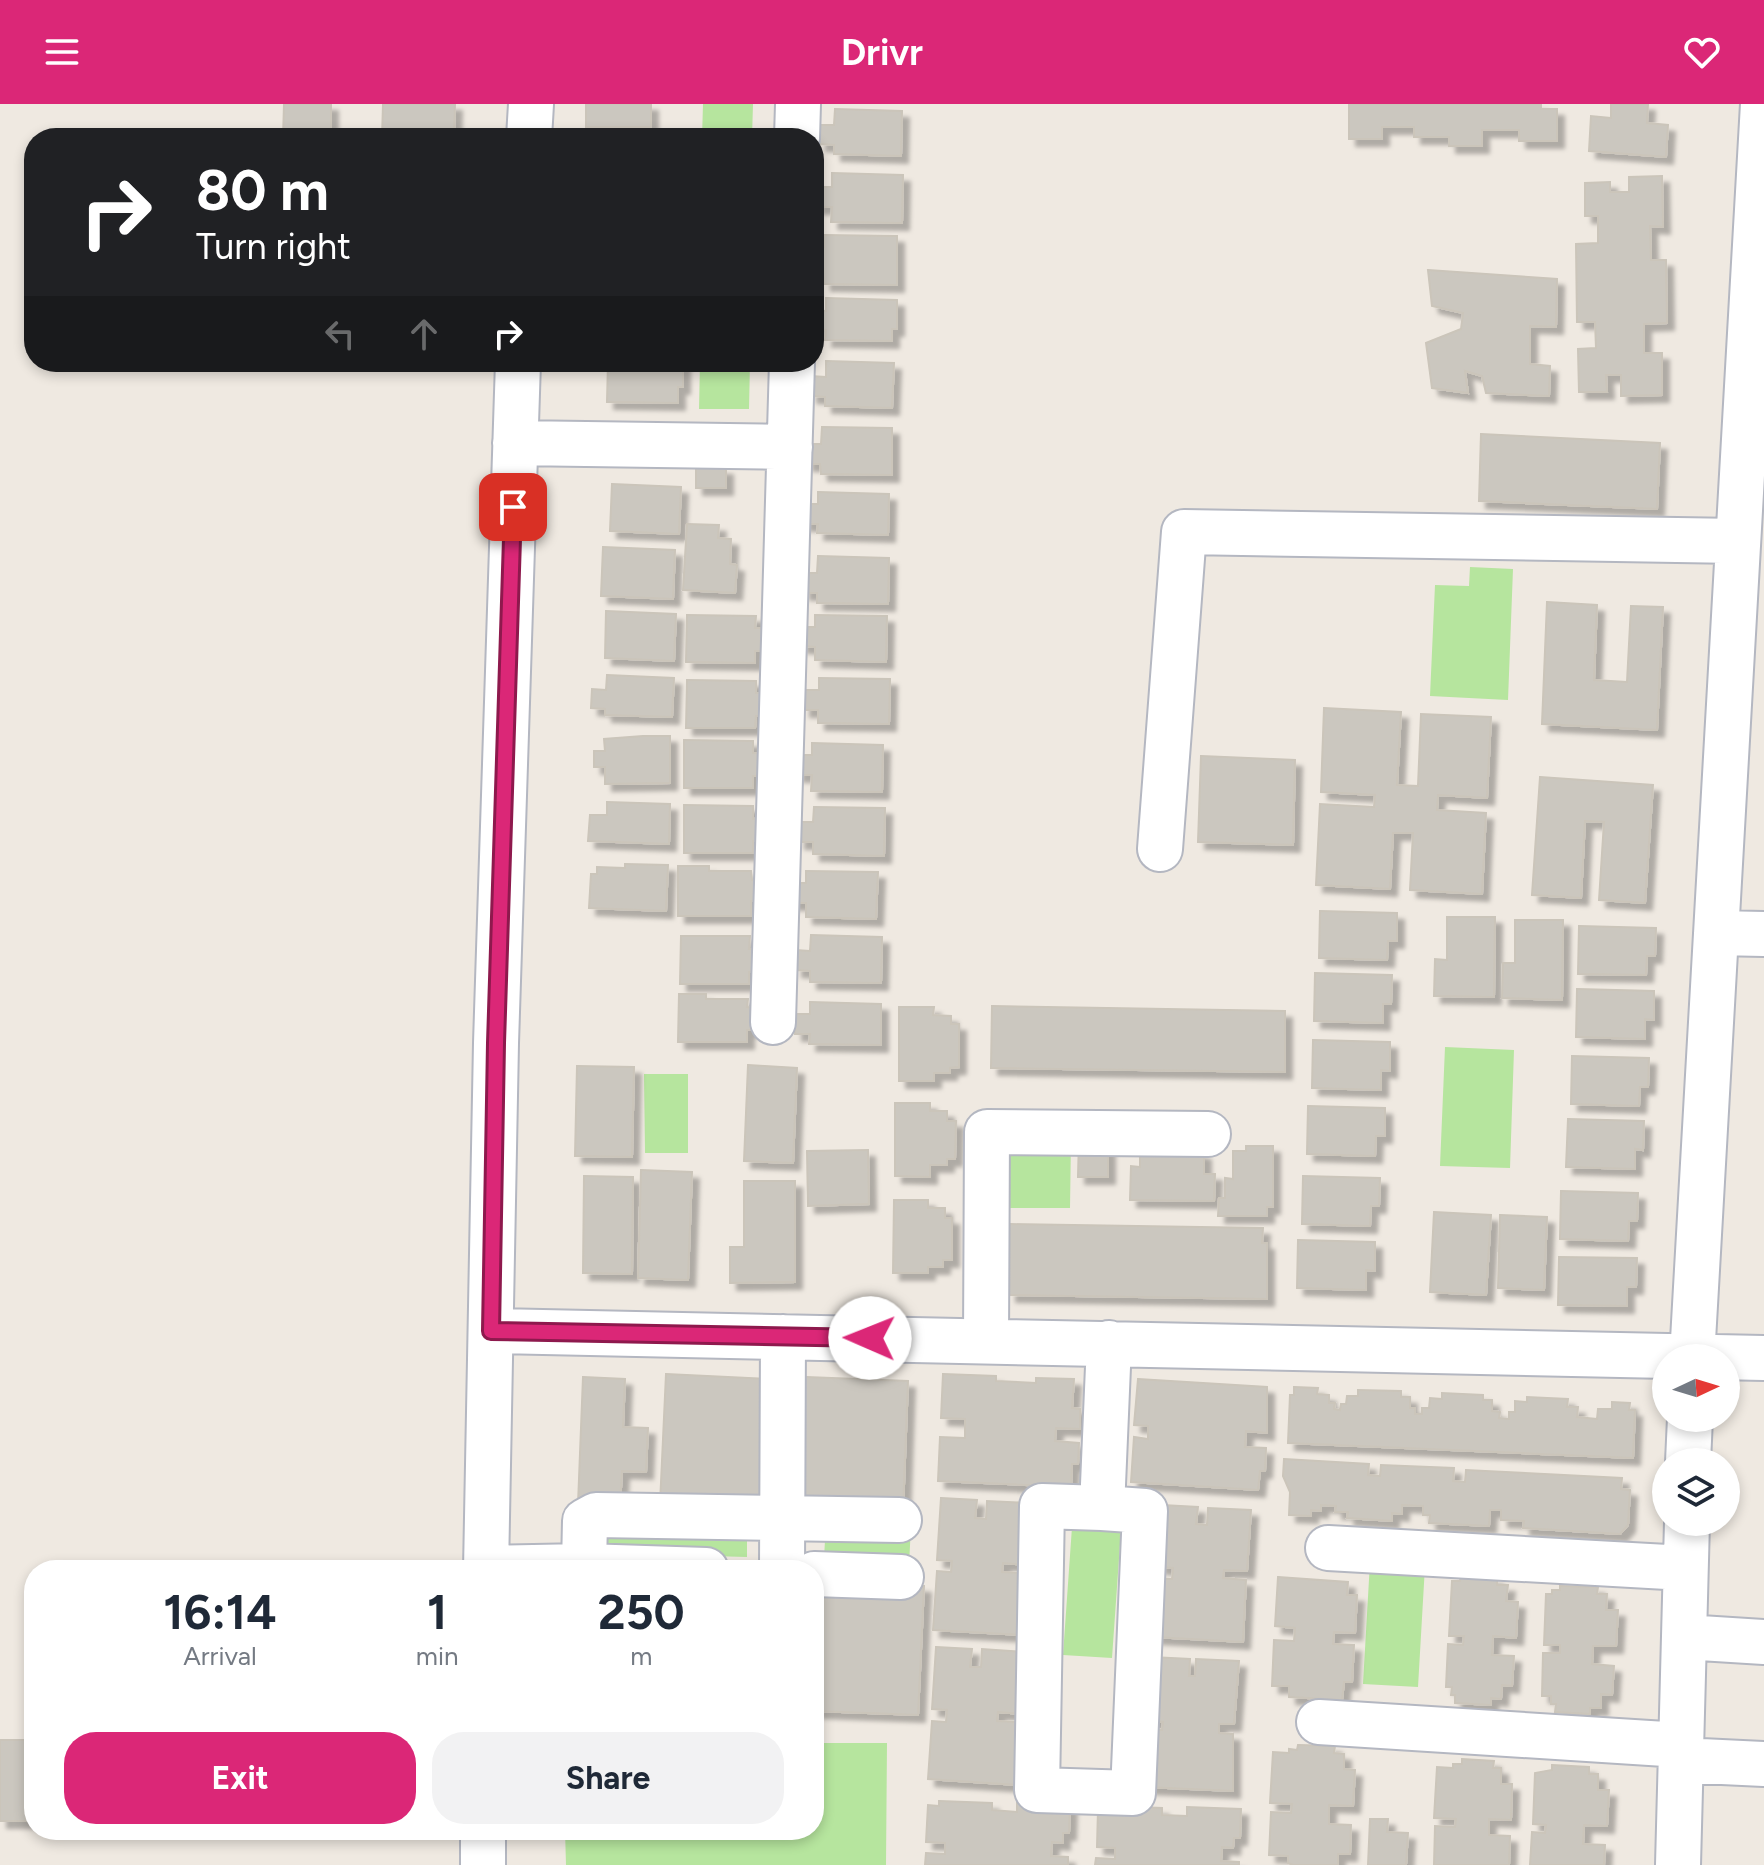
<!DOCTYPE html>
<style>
body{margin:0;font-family:Figtree,sans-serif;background:#f2f2f3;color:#1f2937;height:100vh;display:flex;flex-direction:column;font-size:30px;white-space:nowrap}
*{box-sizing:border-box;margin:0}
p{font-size:26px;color:#747a83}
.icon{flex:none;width:44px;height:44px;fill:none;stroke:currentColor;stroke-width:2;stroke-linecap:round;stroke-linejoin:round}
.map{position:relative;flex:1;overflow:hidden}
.panel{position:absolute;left:24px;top:1456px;width:800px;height:280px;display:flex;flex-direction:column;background:#fff;border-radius:32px;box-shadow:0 4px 12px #0003}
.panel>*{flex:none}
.guide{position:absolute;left:24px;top:24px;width:800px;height:244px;border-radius:32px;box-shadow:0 4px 12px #0003;background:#202124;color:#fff;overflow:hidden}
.needle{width:52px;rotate:86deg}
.tools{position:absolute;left:1652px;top:1240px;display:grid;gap:16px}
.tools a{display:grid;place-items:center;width:88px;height:88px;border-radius:50%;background:#fff;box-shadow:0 4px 12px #0003;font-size:40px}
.pin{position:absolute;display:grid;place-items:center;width:68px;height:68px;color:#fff;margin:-34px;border-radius:16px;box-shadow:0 4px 12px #0006}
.me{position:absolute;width:88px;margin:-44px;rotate:271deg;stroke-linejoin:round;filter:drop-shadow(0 0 6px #0008)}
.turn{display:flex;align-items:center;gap:28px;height:168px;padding:0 40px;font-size:36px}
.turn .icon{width:104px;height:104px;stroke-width:2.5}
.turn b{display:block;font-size:56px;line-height:68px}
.lanes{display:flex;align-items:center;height:76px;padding:0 40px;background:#0003;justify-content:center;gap:40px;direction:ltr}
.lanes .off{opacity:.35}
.eta{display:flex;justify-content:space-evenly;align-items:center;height:136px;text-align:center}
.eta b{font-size:48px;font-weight:700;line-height:56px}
.cta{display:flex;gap:16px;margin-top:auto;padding:16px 40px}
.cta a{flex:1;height:92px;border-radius:32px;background:#db2777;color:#fff;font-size:32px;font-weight:700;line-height:92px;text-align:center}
.cta a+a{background:#f2f2f3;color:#1f2937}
header{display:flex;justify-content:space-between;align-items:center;height:104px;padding:0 40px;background:#db2777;color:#fff;font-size:36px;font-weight:700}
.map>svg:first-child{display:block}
.green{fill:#b6e59e}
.building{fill:#cbc7bf;stroke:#cbc5ba;stroke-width:2;filter:url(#shadow)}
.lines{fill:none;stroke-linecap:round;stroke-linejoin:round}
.minor-casing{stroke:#b4b7c1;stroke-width:48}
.minor{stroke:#fff;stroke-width:44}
.route-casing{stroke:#8e194d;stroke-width:20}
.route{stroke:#db2777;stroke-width:14}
</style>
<header><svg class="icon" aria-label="menu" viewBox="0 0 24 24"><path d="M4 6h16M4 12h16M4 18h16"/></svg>Drivr<svg class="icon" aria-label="heart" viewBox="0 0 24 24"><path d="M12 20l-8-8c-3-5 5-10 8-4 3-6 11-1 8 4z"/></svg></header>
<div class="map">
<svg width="1764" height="1761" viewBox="0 0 1764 1761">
<defs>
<filter id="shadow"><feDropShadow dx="7" dy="7" stdDeviation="2" flood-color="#0004"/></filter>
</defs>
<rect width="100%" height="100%" fill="#efe9e1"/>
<path class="green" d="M 703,0 L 753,0 L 752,34 L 702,34 Z
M 700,258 L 750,258 L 749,305 L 699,305 Z
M 1470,463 L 1513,465 L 1508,596 L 1430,592 L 1435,481 L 1469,482 Z
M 1445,943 L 1514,946 L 1510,1064 L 1440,1062 Z
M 644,970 L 688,970 L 688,1049 L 645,1049 Z
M 1007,1034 L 1071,1035 L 1070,1104 L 1006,1104 Z
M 600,1416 L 747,1419 L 747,1453 L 600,1449 Z
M 826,1417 L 911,1422 L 909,1461 L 824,1455 Z
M 1072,1423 L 1121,1426 L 1112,1554 L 1063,1551 Z
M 1370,1458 L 1425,1462 L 1418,1583 L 1363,1580 Z
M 814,1639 L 887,1639 L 886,1761 L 566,1761 L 565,1726 L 814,1726 Z"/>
<path class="building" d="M 284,0 L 331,0 L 331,34 L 283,34 Z
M 383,0 L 455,0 L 454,34 L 382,34 Z
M 586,0 L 651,0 L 651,23 L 586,23 Z
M 1349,0 L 1541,0 L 1541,5 L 1557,5 L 1557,37 L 1519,37 L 1519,26 L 1482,26 L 1482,42 L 1449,42 L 1449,33 L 1414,33 L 1414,23 L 1382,23 L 1382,35 L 1349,35 Z
M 1611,0 L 1648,0 L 1647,19 L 1668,21 L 1666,53 L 1589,47 L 1591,12 L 1611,14 Z
M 835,5 L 902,7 L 901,52 L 834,50 L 834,41 L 819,40 L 820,21 L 834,21 Z
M 832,69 L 903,71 L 902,119 L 831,118 L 832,103 L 816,103 L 817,83 L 832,83 Z
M 1662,72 L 1663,123 L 1650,122 L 1651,156 L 1666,156 L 1667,219 L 1644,220 L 1644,249 L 1662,249 L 1662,291 L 1621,292 L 1621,271 L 1606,271 L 1607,288 L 1579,288 L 1578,245 L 1596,244 L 1595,218 L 1577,218 L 1576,140 L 1598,139 L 1598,112 L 1585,112 L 1585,79 L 1610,78 L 1610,88 L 1629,88 L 1629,73 Z
M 824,131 L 897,132 L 897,181 L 824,180 L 823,163 L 814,163 L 814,143 L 824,143 Z
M 1428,166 L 1557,175 L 1556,223 L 1530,222 L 1530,260 L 1550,262 L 1549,292 L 1486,289 L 1482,272 L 1465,267 L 1468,289 L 1432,284 L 1426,239 L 1461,225 L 1463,209 L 1432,202 Z
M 826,194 L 897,196 L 897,225 L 892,225 L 892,237 L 825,236 L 826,226 L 814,226 L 814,206 L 826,207 Z
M 826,257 L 894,259 L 892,304 L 825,302 L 825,293 L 810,292 L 811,272 L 826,273 Z
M 608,258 L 683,258 L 683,283 L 678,283 L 678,299 L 607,298 Z
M 822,323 L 892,324 L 892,371 L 821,370 L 820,360 L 806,360 L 806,340 L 821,340 Z
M 1481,330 L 1660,339 L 1657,405 L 1479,397 Z
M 696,364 L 726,364 L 726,384 L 696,384 Z
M 612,380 L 681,383 L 679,430 L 610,427 Z
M 818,388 L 889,390 L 888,431 L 817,429 L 818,420 L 803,420 L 803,400 L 818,400 Z
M 687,420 L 719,421 L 718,434 L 731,435 L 730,460 L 737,461 L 735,489 L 683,486 Z
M 603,443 L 675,446 L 673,495 L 601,492 Z
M 818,452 L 889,454 L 888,500 L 817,499 L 817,489 L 803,489 L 803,469 L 817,469 Z
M 1547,498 L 1597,501 L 1594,576 L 1627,578 L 1631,502 L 1663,503 L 1657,626 L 1542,620 Z
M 606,507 L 676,510 L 674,557 L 605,554 Z
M 687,511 L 756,512 L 755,524 L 771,524 L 771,547 L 755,547 L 755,559 L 686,558 Z
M 815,511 L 887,512 L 886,558 L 815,556 L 815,543 L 800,542 L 801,523 L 815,523 Z
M 607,571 L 674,574 L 672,613 L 605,611 L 605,605 L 591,604 L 592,585 L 606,586 Z
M 819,574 L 890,575 L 889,620 L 818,619 L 818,606 L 803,606 L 804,586 L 819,586 Z
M 687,576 L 756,577 L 756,589 L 771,589 L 771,612 L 756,612 L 755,624 L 686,624 Z
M 1324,604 L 1401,608 L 1397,681 L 1418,682 L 1421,610 L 1491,613 L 1487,694 L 1438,691 L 1437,706 L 1486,709 L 1482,790 L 1410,786 L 1413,729 L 1393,729 L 1390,785 L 1316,781 L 1320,700 L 1374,703 L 1375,691 L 1321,688 Z
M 643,632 L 670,632 L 670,679 L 605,680 L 605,663 L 594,663 L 594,647 L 605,647 L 604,635 Z
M 684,636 L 753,637 L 753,649 L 769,649 L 768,672 L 753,672 L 753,684 L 684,684 Z
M 812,639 L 883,641 L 882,688 L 811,687 L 812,671 L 796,671 L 797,651 L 812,651 Z
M 1201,652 L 1295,656 L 1293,741 L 1198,738 Z
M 1540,673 L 1653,681 L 1645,799 L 1599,796 L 1604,718 L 1585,717 L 1581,794 L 1532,791 Z
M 607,698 L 670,700 L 669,740 L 588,737 L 590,711 L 607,711 Z
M 684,701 L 753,702 L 753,715 L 769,714 L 768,737 L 753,737 L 753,749 L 684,749 Z
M 814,703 L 885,704 L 884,752 L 813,750 L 813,738 L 798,738 L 799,718 L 813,718 Z
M 625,760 L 668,761 L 666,807 L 589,804 L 591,770 L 597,770 L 597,763 L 625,764 Z
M 678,762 L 709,762 L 709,767 L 751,767 L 752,776 L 763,776 L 763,797 L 751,797 L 751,812 L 678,812 Z
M 806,767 L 878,768 L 876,815 L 806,813 L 806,799 L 791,799 L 792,779 L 806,779 Z
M 1320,807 L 1397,809 L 1397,837 L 1388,837 L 1387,856 L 1319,854 Z
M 1447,813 L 1495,813 L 1494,893 L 1434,892 L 1435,855 L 1447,856 Z
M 1515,816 L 1563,816 L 1562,896 L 1502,894 L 1503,859 L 1515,859 Z
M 1579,822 L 1656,824 L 1655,852 L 1647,852 L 1646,871 L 1578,870 Z
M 811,831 L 882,833 L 881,879 L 810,878 L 810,867 L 795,866 L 796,846 L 810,847 Z
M 681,832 L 750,832 L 749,845 L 765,845 L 765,868 L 749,868 L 749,880 L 680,880 Z
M 1315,869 L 1392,871 L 1391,900 L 1383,900 L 1383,919 L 1314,917 Z
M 1577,885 L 1654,887 L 1654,916 L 1645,915 L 1645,935 L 1576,933 Z
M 679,890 L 706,890 L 706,895 L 748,895 L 747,903 L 763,904 L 763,926 L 747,926 L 747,938 L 678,938 Z
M 810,898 L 881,900 L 881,941 L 809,940 L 810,930 L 795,930 L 795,910 L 810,910 Z
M 992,902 L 1285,907 L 1285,968 L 991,964 Z
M 899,903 L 934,903 L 933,911 L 951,912 L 951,920 L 959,920 L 959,963 L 950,964 L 950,969 L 934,969 L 934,977 L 899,977 Z
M 1313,936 L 1390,938 L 1390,967 L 1381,966 L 1381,986 L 1312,984 Z
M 1572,952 L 1649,954 L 1648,983 L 1640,983 L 1639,1002 L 1571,1000 Z
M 748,961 L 797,964 L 793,1059 L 744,1057 Z
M 577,962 L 634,963 L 632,1053 L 575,1052 Z
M 895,999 L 930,999 L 930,1007 L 947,1007 L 947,1017 L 956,1017 L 955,1055 L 947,1055 L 947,1061 L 930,1061 L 930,1073 L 895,1072 Z
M 1308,1002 L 1385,1004 L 1385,1032 L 1376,1032 L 1375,1052 L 1307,1050 Z
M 1568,1015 L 1644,1017 L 1643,1046 L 1635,1045 L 1635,1065 L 1566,1063 Z
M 1079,1034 L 1108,1034 L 1108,1073 L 1078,1073 Z
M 1140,1038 L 1204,1049 L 1204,1070 L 1215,1070 L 1214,1097 L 1130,1096 L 1131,1062 L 1140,1063 Z
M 1246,1042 L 1273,1042 L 1273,1103 L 1267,1103 L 1267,1112 L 1218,1112 L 1219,1094 L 1225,1094 L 1225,1074 L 1233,1075 L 1233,1047 L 1246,1047 Z
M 868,1046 L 869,1100 L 808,1102 L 807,1047 Z
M 641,1066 L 692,1068 L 688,1176 L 638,1174 Z
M 584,1072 L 633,1073 L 632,1170 L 583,1169 Z
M 1303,1072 L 1380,1074 L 1379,1102 L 1371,1102 L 1370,1122 L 1302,1120 Z
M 744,1077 L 795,1077 L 795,1178 L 730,1179 L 730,1143 L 744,1143 Z
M 1561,1087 L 1638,1089 L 1637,1117 L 1629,1117 L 1628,1137 L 1560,1135 Z
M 894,1096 L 928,1096 L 928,1104 L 945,1104 L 945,1114 L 952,1114 L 952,1156 L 943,1156 L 943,1163 L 928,1163 L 928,1169 L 893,1169 Z
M 1434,1108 L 1491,1111 L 1486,1191 L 1430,1188 Z
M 1500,1111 L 1547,1113 L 1544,1186 L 1498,1184 Z
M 1010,1120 L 1263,1124 L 1262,1139 L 1267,1139 L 1267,1195 L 1009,1191 Z
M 1298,1136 L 1375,1138 L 1375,1167 L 1366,1166 L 1366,1186 L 1297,1184 Z
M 1559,1153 L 1637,1154 L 1636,1183 L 1627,1183 L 1627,1202 L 1558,1201 Z
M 666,1270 L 769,1275 L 763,1404 L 660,1400 Z
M 943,1270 L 996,1272 L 996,1277 L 1036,1279 L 1036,1274 L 1074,1275 L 1072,1304 L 1080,1305 L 1080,1325 L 1056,1324 L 1055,1337 L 1079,1339 L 1078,1360 L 1072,1360 L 1071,1383 L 938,1377 L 940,1333 L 965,1334 L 965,1315 L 941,1314 Z
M 583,1273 L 625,1275 L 623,1323 L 648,1324 L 646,1368 L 622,1367 L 620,1402 L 578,1400 Z
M 806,1273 L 908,1277 L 903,1407 L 800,1403 Z
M 1138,1275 L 1267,1283 L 1267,1329 L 1246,1327 L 1245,1343 L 1266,1344 L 1265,1367 L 1260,1367 L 1258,1386 L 1131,1378 L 1134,1333 L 1148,1335 L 1148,1322 L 1134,1321 Z
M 1294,1283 L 1318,1284 L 1317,1290 L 1329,1291 L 1329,1299 L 1335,1299 L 1334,1305 L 1340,1306 L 1341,1300 L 1346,1300 L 1347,1292 L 1358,1292 L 1358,1286 L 1401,1287 L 1401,1293 L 1410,1293 L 1410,1304 L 1415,1304 L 1415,1310 L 1422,1310 L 1422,1304 L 1429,1304 L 1430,1294 L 1442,1295 L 1442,1289 L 1483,1291 L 1483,1296 L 1492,1296 L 1492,1307 L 1500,1308 L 1499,1314 L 1509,1315 L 1509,1308 L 1515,1308 L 1515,1297 L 1527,1298 L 1527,1293 L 1568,1295 L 1567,1303 L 1578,1303 L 1577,1313 L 1597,1315 L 1598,1305 L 1612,1305 L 1612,1298 L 1630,1299 L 1629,1306 L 1635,1306 L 1633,1354 L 1288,1339 L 1290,1291 L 1294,1291 Z
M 1284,1355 L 1369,1360 L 1368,1371 L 1380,1372 L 1381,1361 L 1454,1364 L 1453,1377 L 1465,1378 L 1466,1366 L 1622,1374 L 1621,1385 L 1630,1386 L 1628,1421 L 1620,1430 L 1523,1424 L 1524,1417 L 1501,1416 L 1501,1406 L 1490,1406 L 1489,1422 L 1429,1419 L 1430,1411 L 1423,1411 L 1423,1402 L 1402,1401 L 1402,1410 L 1392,1409 L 1392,1417 L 1347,1414 L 1348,1408 L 1335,1408 L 1336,1402 L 1321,1401 L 1321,1407 L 1311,1406 L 1311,1412 L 1289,1411 L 1290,1388 L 1283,1372 Z
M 941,1394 L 977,1396 L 975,1414 L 986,1415 L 987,1397 L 1030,1399 L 1026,1461 L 1003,1459 L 1002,1468 L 1026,1469 L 1021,1531 L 933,1526 L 937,1467 L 951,1468 L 952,1457 L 937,1456 Z
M 1162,1401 L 1198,1403 L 1196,1420 L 1207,1421 L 1208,1404 L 1251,1406 L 1247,1467 L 1224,1466 L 1223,1474 L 1246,1476 L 1243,1538 L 1154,1533 L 1157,1474 L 1172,1475 L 1173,1464 L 1158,1463 Z
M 1461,1472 L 1497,1474 L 1497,1481 L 1508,1481 L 1506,1497 L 1518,1498 L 1516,1534 L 1493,1532 L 1492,1551 L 1514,1552 L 1512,1582 L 1502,1581 L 1501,1595 L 1491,1594 L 1491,1601 L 1455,1599 L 1455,1591 L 1451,1591 L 1452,1583 L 1446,1583 L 1448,1540 L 1463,1541 L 1464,1532 L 1449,1532 L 1452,1477 L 1460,1477 Z
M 1278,1473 L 1348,1478 L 1347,1491 L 1357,1491 L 1355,1529 L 1334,1528 L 1333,1540 L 1354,1541 L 1352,1578 L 1344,1578 L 1342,1596 L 1289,1593 L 1289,1582 L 1272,1582 L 1274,1536 L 1294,1537 L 1295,1524 L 1275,1522 Z
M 820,1477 L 924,1482 L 918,1611 L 815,1607 Z
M 1560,1482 L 1598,1483 L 1597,1490 L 1607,1490 L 1606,1506 L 1618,1506 L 1616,1542 L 1593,1542 L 1592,1560 L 1614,1562 L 1612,1591 L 1601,1590 L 1601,1604 L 1590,1604 L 1590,1610 L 1555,1608 L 1556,1600 L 1551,1600 L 1551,1592 L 1542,1592 L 1543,1549 L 1560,1549 L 1560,1541 L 1544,1541 L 1546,1490 L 1552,1490 L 1552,1486 L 1560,1486 Z
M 936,1543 L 972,1545 L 970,1563 L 981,1563 L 982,1545 L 1025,1548 L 1021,1610 L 998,1608 L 997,1617 L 1020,1618 L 1017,1681 L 928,1675 L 932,1617 L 946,1618 L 947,1606 L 932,1605 Z
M 1151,1553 L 1190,1555 L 1189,1572 L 1195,1572 L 1196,1555 L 1239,1557 L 1234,1620 L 1219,1620 L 1219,1629 L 1233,1630 L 1233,1687 L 1145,1683 L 1147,1625 L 1162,1626 L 1163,1618 L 1147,1617 Z
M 0,1636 L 34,1636 L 34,1717 L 0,1717 Z
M 1298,1641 L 1335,1642 L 1334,1649 L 1344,1650 L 1344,1665 L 1355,1666 L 1353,1702 L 1329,1701 L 1329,1720 L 1351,1721 L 1350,1750 L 1338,1750 L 1338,1761 L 1293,1761 L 1288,1759 L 1288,1752 L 1269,1751 L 1271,1708 L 1291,1709 L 1292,1700 L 1270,1699 L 1273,1648 L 1289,1649 L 1289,1645 L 1297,1646 Z
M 1462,1655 L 1494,1657 L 1493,1664 L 1501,1664 L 1501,1680 L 1512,1680 L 1511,1716 L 1489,1715 L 1489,1731 L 1510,1732 L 1509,1761 L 1434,1761 L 1435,1722 L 1455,1723 L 1456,1715 L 1434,1714 L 1437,1663 L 1453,1664 L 1453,1660 L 1462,1660 Z
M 1552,1661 L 1589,1663 L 1589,1670 L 1598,1670 L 1598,1686 L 1609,1686 L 1607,1722 L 1584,1721 L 1583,1740 L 1605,1741 L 1604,1761 L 1530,1761 L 1532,1728 L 1545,1729 L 1546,1721 L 1533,1720 L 1535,1669 L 1552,1666 Z
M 939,1697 L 992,1699 L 992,1706 L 1017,1708 L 1017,1699 L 1070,1701 L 1069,1729 L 1063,1729 L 1063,1739 L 1052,1738 L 1051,1752 L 1068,1753 L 1068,1761 L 925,1761 L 926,1749 L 945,1750 L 945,1739 L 926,1738 L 928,1701 L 939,1702 Z
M 1109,1702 L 1162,1704 L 1162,1711 L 1187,1712 L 1187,1703 L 1241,1705 L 1240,1734 L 1234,1734 L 1233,1744 L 1222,1743 L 1221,1757 L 1239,1758 L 1239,1761 L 1095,1761 L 1096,1754 L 1115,1755 L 1115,1744 L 1097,1743 L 1098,1705 Z
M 1370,1715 L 1388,1715 L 1387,1728 L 1408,1729 L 1406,1761 L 1368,1761 Z"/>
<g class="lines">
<g class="minor-casing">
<path id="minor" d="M 529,34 L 531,0
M 797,34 L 798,0
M 515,339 L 790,343
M 1160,745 L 1184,428 L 1738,437
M 1716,829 L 1764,830
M 773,918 L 792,258
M 491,1227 L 1764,1254
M 986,1237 L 987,1028 L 1208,1030
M 1692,1254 L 1763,0
M 1688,1358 L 1690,1314
M 1102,1404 L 1042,1402 L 1037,1686 L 1133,1689 L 1145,1407 L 1102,1404 L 1109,1239
M 1328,1444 L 1685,1464
M 486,1464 L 584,1462
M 486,1466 L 496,939 L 518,258
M 706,1466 L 584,1462 L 585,1417 L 596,1411 L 899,1416
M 782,1466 L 783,1233
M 814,1470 L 901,1473
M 1684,1533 L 1764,1538
M 1319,1618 L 1681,1641
M 1680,1656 L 1764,1660
M 483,1726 L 483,1761
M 1678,1761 L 1687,1418"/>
</g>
<use href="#minor" class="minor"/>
</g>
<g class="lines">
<g class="route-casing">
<path id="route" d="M 513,403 L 496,939 L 491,1227 L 870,1234"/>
</g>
<use href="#route" class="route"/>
</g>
</svg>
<div class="tools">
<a><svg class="needle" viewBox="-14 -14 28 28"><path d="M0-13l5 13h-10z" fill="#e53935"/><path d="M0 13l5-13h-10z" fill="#747a83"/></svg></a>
<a><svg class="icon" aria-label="layers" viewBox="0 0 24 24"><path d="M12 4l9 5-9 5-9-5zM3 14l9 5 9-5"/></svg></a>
</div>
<div class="pin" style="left:513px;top:403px;background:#d93025"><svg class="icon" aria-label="arrive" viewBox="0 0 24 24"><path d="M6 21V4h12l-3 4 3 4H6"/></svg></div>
<svg class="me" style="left:870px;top:1234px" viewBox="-20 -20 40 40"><circle r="19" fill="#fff"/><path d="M0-13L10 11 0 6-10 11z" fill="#db2777"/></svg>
<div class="guide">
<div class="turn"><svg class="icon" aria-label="right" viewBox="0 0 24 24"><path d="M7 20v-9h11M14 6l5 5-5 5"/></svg><div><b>80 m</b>Turn right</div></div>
<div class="lanes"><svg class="icon off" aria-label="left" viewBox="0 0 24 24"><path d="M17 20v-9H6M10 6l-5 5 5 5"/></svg><svg class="icon off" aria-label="ahead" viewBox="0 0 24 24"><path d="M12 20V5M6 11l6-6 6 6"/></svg><svg class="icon" aria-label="right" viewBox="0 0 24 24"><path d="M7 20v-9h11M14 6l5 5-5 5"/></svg></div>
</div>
<section class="panel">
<div class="eta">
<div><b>16:14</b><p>Arrival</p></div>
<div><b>1</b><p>min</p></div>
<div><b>250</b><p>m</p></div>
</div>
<div class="cta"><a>Exit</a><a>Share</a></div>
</section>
</div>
